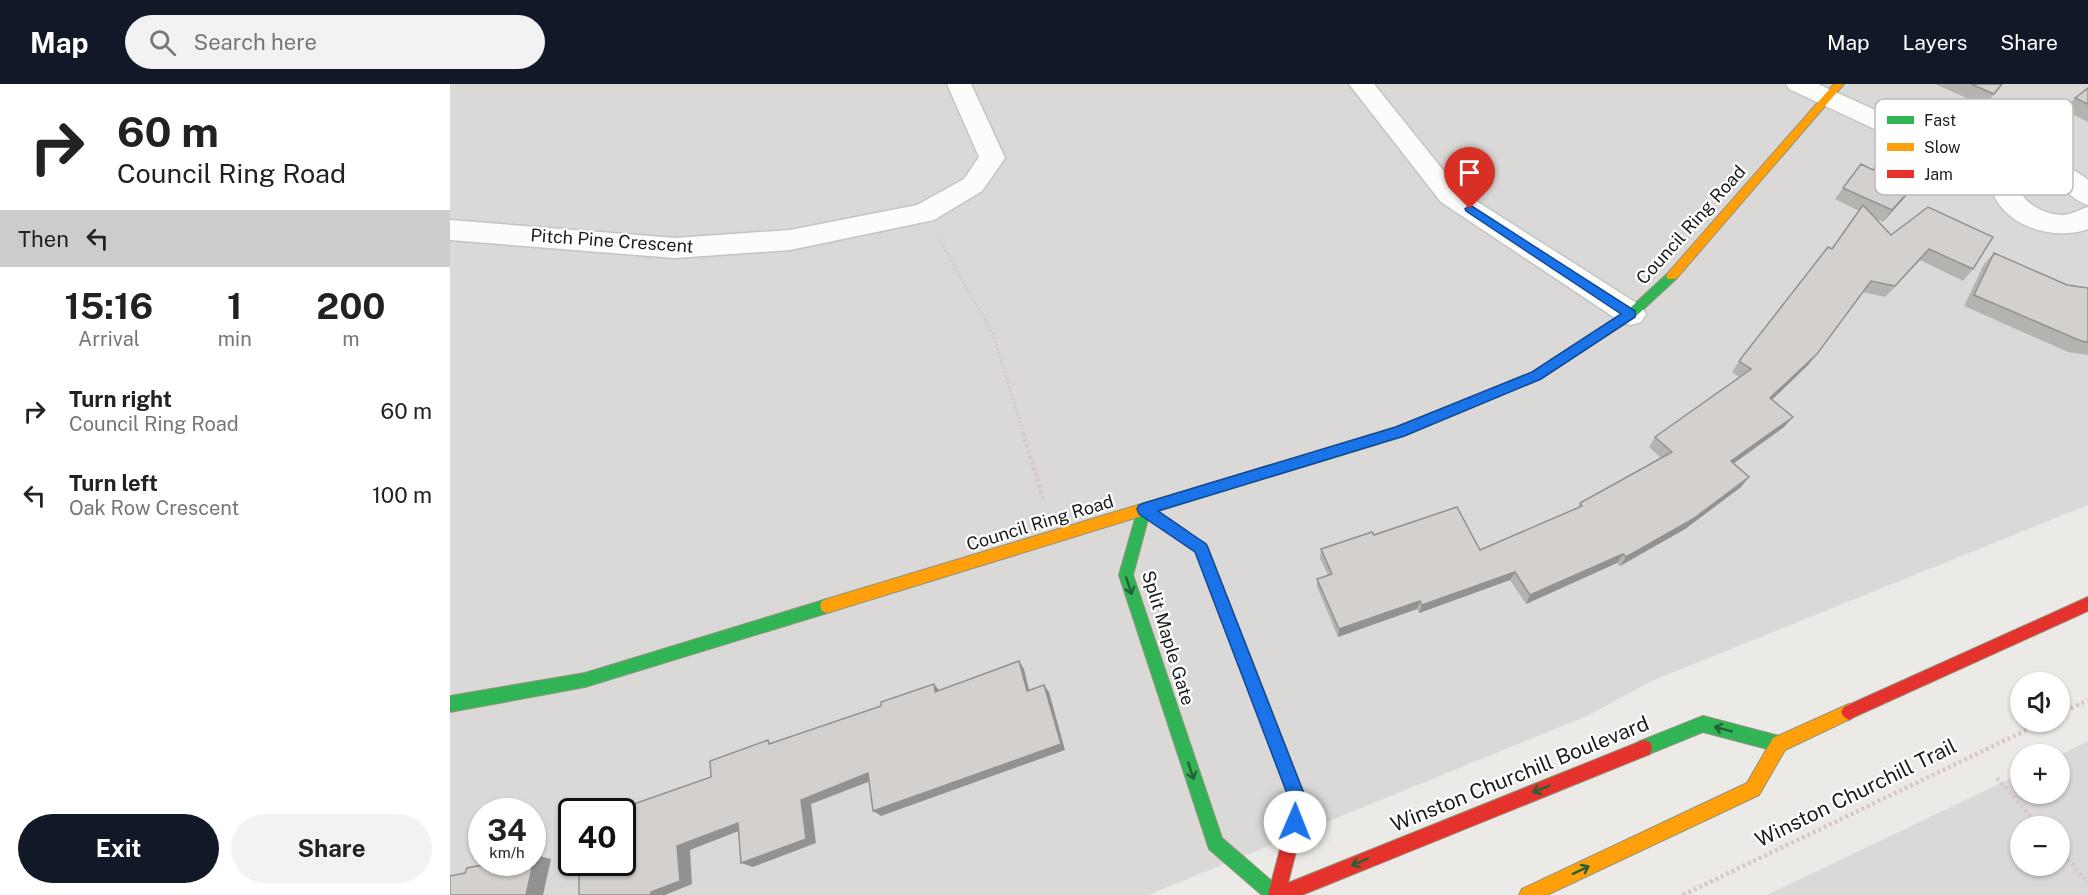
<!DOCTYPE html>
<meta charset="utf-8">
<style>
body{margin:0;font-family:"Public Sans",sans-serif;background:#f2f2f2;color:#222;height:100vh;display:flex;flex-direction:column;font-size:22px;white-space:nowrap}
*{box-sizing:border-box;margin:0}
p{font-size:20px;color:#767676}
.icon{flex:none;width:33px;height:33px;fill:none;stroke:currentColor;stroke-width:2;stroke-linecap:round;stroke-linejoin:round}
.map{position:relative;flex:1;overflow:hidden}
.sheet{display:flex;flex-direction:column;background:#fff;width:450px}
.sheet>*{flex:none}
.guide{background:#fff;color:#222;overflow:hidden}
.fabs{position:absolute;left:1560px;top:588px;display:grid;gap:12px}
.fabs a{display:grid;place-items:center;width:60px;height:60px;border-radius:50%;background:#fff;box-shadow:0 2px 4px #0004;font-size:30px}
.speed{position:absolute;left:18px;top:714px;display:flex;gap:12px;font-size:30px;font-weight:700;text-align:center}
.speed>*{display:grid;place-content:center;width:78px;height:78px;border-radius:50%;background:#fff;box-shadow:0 2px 4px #0004;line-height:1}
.speed small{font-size:15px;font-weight:400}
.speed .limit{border:3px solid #111;border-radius:9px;background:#fff;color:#111}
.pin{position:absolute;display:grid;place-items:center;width:51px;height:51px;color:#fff;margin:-62px -26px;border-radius:50% 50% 50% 0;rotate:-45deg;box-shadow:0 0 6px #0007}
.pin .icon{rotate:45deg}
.me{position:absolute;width:66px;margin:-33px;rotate:1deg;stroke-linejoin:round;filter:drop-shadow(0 0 4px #0008)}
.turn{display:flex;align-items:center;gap:21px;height:126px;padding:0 18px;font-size:27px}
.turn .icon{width:78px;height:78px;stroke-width:2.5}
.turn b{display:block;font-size:42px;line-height:51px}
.then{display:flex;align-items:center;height:57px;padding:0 18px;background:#0003;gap:12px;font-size:22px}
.eta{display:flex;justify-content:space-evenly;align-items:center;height:102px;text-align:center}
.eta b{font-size:36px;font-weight:700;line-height:42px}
.cta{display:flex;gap:12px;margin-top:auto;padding:12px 18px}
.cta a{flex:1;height:69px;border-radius:36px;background:#111827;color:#fff;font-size:24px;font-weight:700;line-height:69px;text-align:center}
.cta a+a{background:#f2f2f2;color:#222}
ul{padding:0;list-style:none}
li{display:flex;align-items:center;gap:18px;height:84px;padding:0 18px}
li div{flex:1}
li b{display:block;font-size:22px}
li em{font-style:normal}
header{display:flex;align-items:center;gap:36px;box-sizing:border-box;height:84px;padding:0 30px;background:#111827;color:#fff}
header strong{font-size:28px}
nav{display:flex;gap:33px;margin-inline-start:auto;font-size:21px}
.search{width:420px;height:54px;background:#f2f2f2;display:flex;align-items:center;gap:15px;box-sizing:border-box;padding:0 21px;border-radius:33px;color:#767676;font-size:22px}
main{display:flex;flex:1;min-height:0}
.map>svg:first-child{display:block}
.residential{fill:#dbd9d7;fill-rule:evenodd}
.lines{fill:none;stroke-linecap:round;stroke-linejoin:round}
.street-casing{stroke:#c4c4c2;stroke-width:3}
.fast-casing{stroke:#93957e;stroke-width:2}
.slow-casing{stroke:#93957e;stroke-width:2}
.jam-casing{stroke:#93957e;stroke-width:2}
.path-far1{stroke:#d6c9c6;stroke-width:3;stroke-dasharray:2 2;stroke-linecap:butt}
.path{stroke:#d6c9c6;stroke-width:4.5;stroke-dasharray:3 3;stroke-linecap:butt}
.street{fill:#fcfcfb;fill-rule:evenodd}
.fast{fill:#30b455;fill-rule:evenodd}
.slow{fill:#ff9f0a;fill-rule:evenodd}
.jam{fill:#e5322d;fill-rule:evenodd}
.wall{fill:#b5b3b0}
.shaded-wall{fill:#949290}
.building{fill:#d3d0cd;stroke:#949290;stroke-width:1.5}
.oneway{stroke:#266136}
.route{fill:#1a73e8;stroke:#114b97;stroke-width:1.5}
.labels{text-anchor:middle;stroke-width:4.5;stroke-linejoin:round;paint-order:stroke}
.street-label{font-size:18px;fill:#1d1d1d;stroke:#fff}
.near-street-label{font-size:21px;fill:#1d1d1d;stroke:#fff}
.key{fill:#fff;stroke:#bbb;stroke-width:1.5}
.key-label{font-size:16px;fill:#1d1d1d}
</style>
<header>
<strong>Map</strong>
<div class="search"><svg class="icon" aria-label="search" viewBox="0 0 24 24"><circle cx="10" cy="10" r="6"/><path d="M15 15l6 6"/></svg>Search here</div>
<nav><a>Map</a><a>Layers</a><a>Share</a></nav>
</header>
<main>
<section class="sheet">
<div class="guide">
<div class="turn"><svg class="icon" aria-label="right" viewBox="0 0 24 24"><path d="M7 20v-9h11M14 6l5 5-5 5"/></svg><div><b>60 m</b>Council Ring Road</div></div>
<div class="then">Then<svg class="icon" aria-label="left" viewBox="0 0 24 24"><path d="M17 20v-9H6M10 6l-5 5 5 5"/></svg></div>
</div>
<div class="eta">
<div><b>15:16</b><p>Arrival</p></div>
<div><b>1</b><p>min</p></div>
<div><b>200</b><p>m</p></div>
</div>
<ul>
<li><svg class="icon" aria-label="right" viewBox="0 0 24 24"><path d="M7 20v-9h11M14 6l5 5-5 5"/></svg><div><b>Turn right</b><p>Council Ring Road</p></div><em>60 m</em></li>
<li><svg class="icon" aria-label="left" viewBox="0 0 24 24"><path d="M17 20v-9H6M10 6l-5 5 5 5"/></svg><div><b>Turn left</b><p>Oak Row Crescent</p></div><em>100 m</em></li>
</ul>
<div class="cta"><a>Exit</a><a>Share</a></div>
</section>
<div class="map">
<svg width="1638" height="811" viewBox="0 0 1638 811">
<rect width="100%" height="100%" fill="#eceae6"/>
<path class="residential" d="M 0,0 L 1638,0 L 1638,421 L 1204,596 L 1139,631 L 698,811 L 0,811 ZM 32,728 L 82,728 L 82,778 L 32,778 ZM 122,728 L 172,728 L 172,778 L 122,778 Z
M 1638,657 L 1638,811 L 1317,811 L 1570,690 L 1570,710 L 1610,710 L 1610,671 ZM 1570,742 L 1610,742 L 1610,782 L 1570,782 Z"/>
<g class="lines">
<g class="street-casing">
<path id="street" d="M 497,0 L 521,0 L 555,74 L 532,107 L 484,136 L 340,166 L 225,174 L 0,156 L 0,136 L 225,154 L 340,146 L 467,121 L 514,95 L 529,73 Z
M 899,0 L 924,0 L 1009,106 L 1191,222 L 1196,230 L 1191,238 L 1181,241 L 1171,238 L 991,118 Z
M 1336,0 L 1368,0 L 1550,83 C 1579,67 1613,76 1638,96 L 1638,121 C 1614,114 1597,76 1566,97 C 1570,118 1594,132 1615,131 C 1623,130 1630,125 1638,123 L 1638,145 C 1602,158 1548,141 1540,99 L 1339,5 Z"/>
</g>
<g class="fast-casing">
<path id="fast" d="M 1222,188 L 1226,189 L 1228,192 L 1226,195 L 1185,233 L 1090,295 L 954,352 L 708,427 L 737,447 L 739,451 L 737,455 L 732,457 L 698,435 L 683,491 L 772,754 L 831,805 L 834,811 L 812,811 L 759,765 L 669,491 L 689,421 L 946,343 L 1082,289 L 1177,227 L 1218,189 Z
M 377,515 L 382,517 L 384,522 L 382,527 L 377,529 L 135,603 L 0,628 L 0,612 L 135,589 Z
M 1253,632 L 1329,652 L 1335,654 L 1337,660 L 1335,666 L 1329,668 L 1253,648 L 1194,672 L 1188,670 L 1186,664 L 1188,658 Z"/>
</g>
<g class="slow-casing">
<path id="slow" d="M 1384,0 L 1394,0 L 1226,195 L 1218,195 L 1216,192 L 1218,189 Z
M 698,418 L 703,420 L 705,424 L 703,428 L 698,430 L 377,529 L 372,527 L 370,522 L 372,517 L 377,515 Z
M 1399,620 L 1404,623 L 1407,628 L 1404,633 L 1335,666 L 1309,711 L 1097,811 L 1069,811 L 1072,805 L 1297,699 L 1323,654 Z"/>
</g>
<g class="jam-casing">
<path id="jam" d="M 732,445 L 756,460 L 758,464 L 858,720 L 838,799 L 1194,656 L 1200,658 L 1202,664 L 1200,670 L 852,811 L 818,811 L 842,720 L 746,468 L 727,455 L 725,451 L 727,447 Z
M 1638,513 L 1638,527 L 1404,633 L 1399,636 L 1394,633 L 1391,628 L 1394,623 Z"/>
</g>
<path class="path-far1" d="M 489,155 L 543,250 L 574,351"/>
<path class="path" d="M 573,349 L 594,417
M 1610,630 L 1638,616
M 1547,694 L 1589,742
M 1610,766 L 1638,799
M 1233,811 L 1593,638"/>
<use href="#street" class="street"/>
<use href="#fast" class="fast"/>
<use href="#slow" class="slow"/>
<use href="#jam" class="jam"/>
</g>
<path class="wall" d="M 1485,0 L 1553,0 L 1534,22 Z
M 1638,4 L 1638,38 L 1614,26 L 1625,14 Z
M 1393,104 L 1462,105 L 1433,138 L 1426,134 L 1441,151 L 1478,123 L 1523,185 L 1513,197 L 1470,176 L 1435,213 L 1413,208 L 1358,281 L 1322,316 L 1343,333 L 1334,343 L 1283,380 L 1291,403 L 1235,445 L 1170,482 L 1167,479 L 1076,520 L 1060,496 L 969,529 L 967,525 L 888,553 L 867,503 L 867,495 L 878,491 L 870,474 L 871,465 L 924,451 L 1030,466 L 1127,424 L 1130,419 L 1211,374 L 1199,363 L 1205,353 L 1289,293 L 1282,288 L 1289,277 L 1382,165 L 1409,127 L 1385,115 Z
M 1544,169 L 1617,201 L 1638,204 L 1638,271 L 1618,268 L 1514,222 L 1534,180 Z"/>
<path class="shaded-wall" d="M 1471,94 L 1462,105 L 1433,138 L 1442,126 Z
M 1479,165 L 1470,176 L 1435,213 L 1445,202 Z
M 1367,270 L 1358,281 L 1312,325 L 1320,314 Z
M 1343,333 L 1334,343 L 1273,387 L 1281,377 Z
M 1299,393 L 1291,403 L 1235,445 L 1170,482 L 1176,473 Z
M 1173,470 L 1167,479 L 1076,520 L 1080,511 Z
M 1065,488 L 1060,496 L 969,529 L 972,521 Z
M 970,517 L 967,525 L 888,553 L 889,545 Z
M 569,577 L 574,585 L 581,614 L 577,607 Z
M 484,600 L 490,607 L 485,608 Z
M 594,601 L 599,608 L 615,666 L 431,732 L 423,727 Z
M 418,689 L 426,695 L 361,720 L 366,759 L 303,783 L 291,779 L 351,716 Z
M 288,739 L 299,743 L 240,766 L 242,800 L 215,811 L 201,811 L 201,808 L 227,762 Z
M 85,771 L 101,775 L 93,811 L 76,811 Z"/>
<path class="building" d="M 1521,0 L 1552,0 L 1544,10 Z
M 1638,4 L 1638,20 L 1625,14 Z
M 1430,76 L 1471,94 L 1442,126 L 1393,104 L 1411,80 L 1423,86 Z
M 1413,121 L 1441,151 L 1478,123 L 1543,153 L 1523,185 L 1479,165 L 1445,202 L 1421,197 L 1367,270 L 1320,314 L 1343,333 L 1281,377 L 1299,393 L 1243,435 L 1176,473 L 1173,470 L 1080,511 L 1065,488 L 972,521 L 970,517 L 889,545 L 867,495 L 882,490 L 871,465 L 922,448 L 924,451 L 1007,423 L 1030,466 L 1132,422 L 1130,419 L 1222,368 L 1205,353 L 1301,285 L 1289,277 L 1378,163 L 1382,165 Z
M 1544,169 L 1617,201 L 1638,204 L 1638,258 L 1631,257 L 1524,211 Z
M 569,577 L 577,607 L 594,601 L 611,660 L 423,727 L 418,689 L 351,716 L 356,755 L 291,779 L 288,739 L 227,762 L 230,797 L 201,808 L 201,811 L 129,811 L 129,778 L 172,778 L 172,738 L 179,736 L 178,722 L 261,693 L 260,677 L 318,656 L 319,660 L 431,622 L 431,618 L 484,600 L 485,608 Z
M 85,771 L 76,811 L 0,811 L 0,792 L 15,789 L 17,784 L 48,778 L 82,778 L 82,772 Z"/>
<defs><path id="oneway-shaft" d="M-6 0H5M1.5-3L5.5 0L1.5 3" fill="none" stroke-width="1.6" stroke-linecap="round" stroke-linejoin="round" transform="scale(1.5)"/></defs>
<g class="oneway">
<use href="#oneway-shaft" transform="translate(679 502) rotate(72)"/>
<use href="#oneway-shaft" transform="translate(1273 645) rotate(-165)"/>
<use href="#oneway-shaft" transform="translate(741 687) rotate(72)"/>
<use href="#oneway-shaft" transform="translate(1091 705) rotate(158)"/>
<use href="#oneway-shaft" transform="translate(910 778) rotate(157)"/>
<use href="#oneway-shaft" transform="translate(1131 786) rotate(-25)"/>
</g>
<path class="route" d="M 1020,121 L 1185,227 L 1185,233 L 1091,295 L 954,352 L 708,427 L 756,460 L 758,464 L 858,720 L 851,744 L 845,747 L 839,744 L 837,738 L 841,720 L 745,468 L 689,430 L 687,425 L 689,421 L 694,419 L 946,343 L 1082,288 L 1171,230 L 1016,127 L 1015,125 Z"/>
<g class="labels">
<g class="street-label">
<text transform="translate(1241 141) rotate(-48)" y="6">Council Ring Road</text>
<text transform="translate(162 157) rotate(4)" y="6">Pitch Pine Crescent</text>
<text transform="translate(590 439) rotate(-17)" y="6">Council Ring Road</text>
<text transform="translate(718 554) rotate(73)" y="6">Split Maple Gate</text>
</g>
<g class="near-street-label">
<text transform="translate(1070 690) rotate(-22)" y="7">Winston Churchill Boulevard</text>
<text transform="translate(1406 709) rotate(-26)" y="7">Winston Churchill Trail</text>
</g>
</g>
<rect x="1425" y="15" width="198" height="96" rx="9" class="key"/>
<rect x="1437" y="32" width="27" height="8" fill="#30b455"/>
<rect x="1437" y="59" width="27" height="8" fill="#ff9f0a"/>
<rect x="1437" y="86" width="27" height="8" fill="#e5322d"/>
<g class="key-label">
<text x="1474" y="42">Fast</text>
<text x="1474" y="69">Slow</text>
<text x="1474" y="96">Jam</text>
</g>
</svg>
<div class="fabs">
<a><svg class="icon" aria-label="sound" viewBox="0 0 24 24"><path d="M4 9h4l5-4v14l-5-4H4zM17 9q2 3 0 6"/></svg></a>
<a>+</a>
<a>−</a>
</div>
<div class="speed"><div>34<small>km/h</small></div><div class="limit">40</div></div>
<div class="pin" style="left:1020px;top:125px;background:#d93025"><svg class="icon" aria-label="arrive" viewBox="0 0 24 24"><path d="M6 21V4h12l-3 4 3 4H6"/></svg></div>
<svg class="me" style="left:845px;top:738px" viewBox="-20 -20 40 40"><circle r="19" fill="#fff"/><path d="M0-13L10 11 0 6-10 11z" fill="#1a73e8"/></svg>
</div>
</main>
